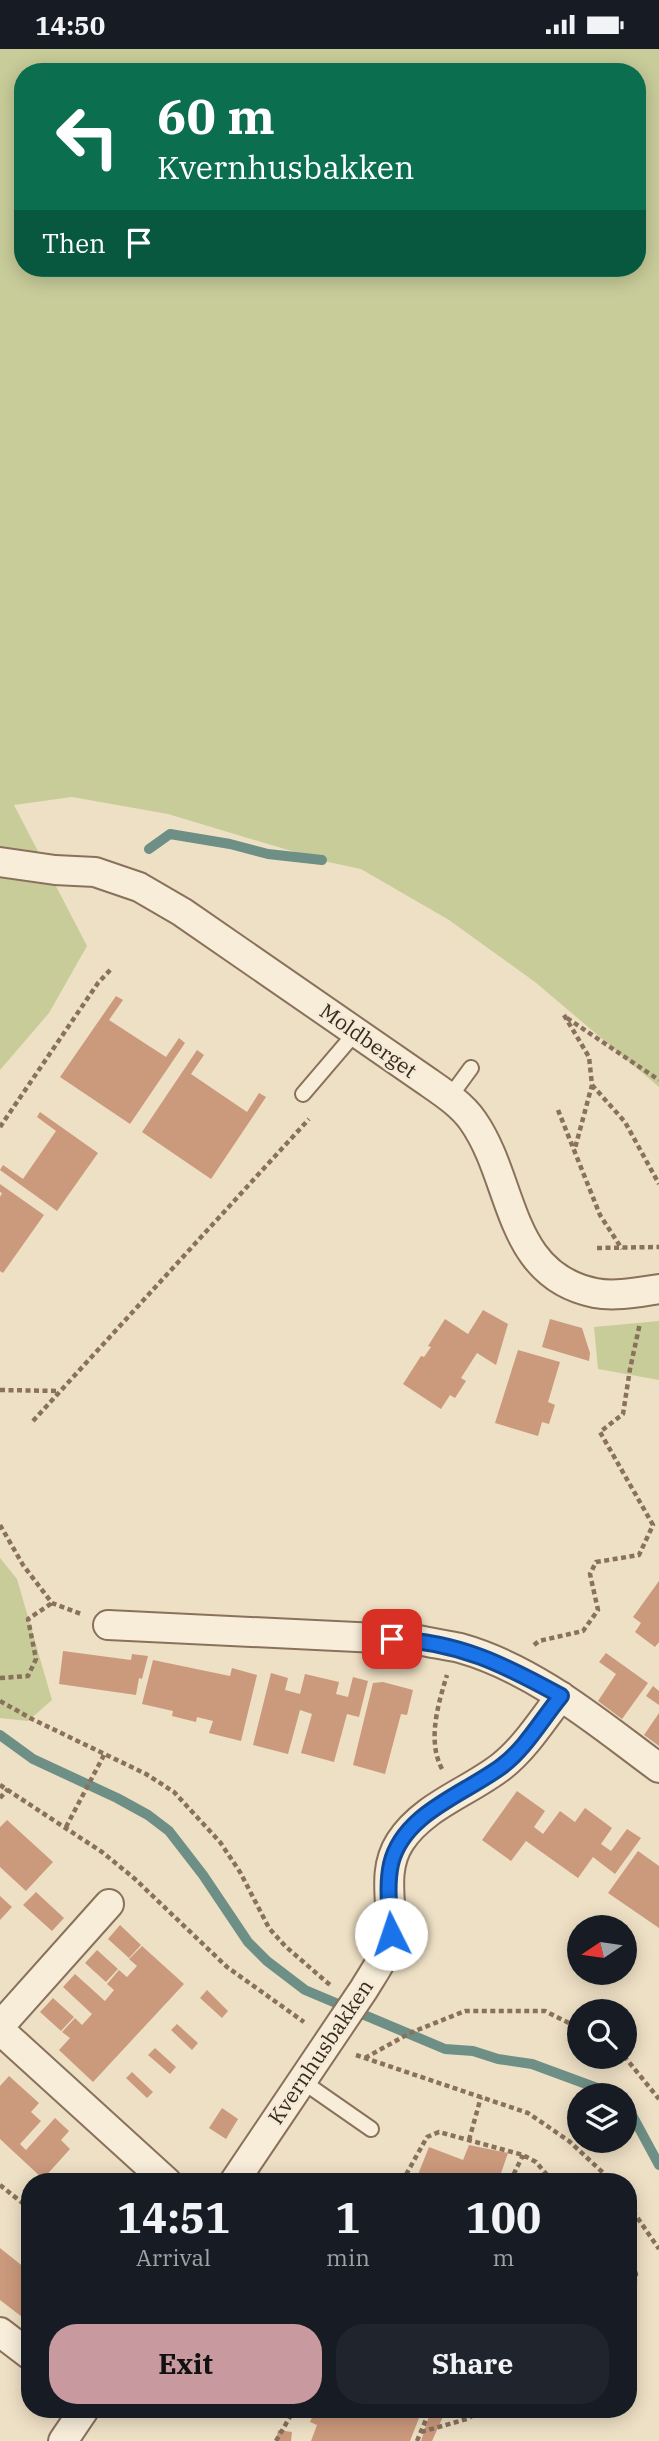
<!DOCTYPE html>
<style>
body{margin:0;font-family:"IBM Plex Serif",serif;background:#20242c;color:#f1f3f6;height:100vh;display:flex;flex-direction:column;font-size:26px;white-space:nowrap}
*{box-sizing:border-box;margin:0}
p{font-size:23px;color:#9ea1a6}
.icon{flex:none;width:38px;height:38px;fill:none;stroke:currentColor;stroke-width:2;stroke-linecap:round;stroke-linejoin:round}
.map{position:relative;flex:1;overflow:hidden}
.sheet{position:absolute;left:21px;top:2124px;width:616px;height:245px;display:flex;flex-direction:column;background:#171b24;border-radius:28px;box-shadow:0 4px 18px #0003}
.sheet>*{flex:none}
.top-card{position:absolute;left:14px;top:14px;width:632px;height:214px;border-radius:28px;box-shadow:0 4px 18px #0003;background:#0b6e4f;color:#fff;overflow:hidden}
.needle{width:46px;rotate:257deg}
.fabs{position:absolute;left:567px;top:1866px;display:grid;gap:14px}
.fabs a{display:grid;place-items:center;width:70px;height:70px;border-radius:50%;background:#171b24;box-shadow:0 4px 18px #0003;font-size:35px}
.pin{position:absolute;display:grid;place-items:center;width:60px;height:60px;color:#fff;margin:-30px;border-radius:14px;box-shadow:0 4px 10px #0006}
.me{position:absolute;width:77px;margin:-38px;rotate:356deg;stroke-linejoin:round;filter:drop-shadow(0 0 5px #0008)}
.turn{display:flex;align-items:center;gap:24px;height:147px;padding:0 28px;font-size:32px}
.turn .icon{width:91px;height:91px;stroke-width:2.5}
.turn b{display:block;font-size:49px;line-height:60px}
.then{display:flex;align-items:center;height:66px;padding:0 28px;background:#0003;gap:14px;font-size:26px}
.eta{display:flex;justify-content:space-evenly;align-items:center;height:119px;text-align:center}
.eta b{font-size:42px;font-weight:700;line-height:49px}
.action{display:flex;gap:14px;margin-top:auto;padding:14px 28px}
.action a{flex:1;height:80px;border-radius:28px;background:#c8999e;color:#111;font-size:28px;font-weight:700;line-height:80px;text-align:center}
.action a+a{background:#20242c;color:#f1f3f6}
.status{display:flex;justify-content:space-between;align-items:center;height:49px;padding:0 35px;background:#171b24;direction:ltr}
.status svg{height:19px;fill:currentColor}
.map>svg:first-child{display:block}
.green{fill:#c8cc99;fill-rule:evenodd}
.lines{fill:none;stroke-linecap:round;stroke-linejoin:round}
.stream{stroke:#6e8f85;stroke-width:10}
.building{fill:#cb997c}
.service-casing{stroke:#89715c;stroke-width:18}
.minor-casing{stroke:#89715c;stroke-width:32}
.path{stroke:#89715c;stroke-width:4.5;stroke-dasharray:5 3.5;stroke-linecap:butt}
.service{stroke:#f8edd9;stroke-width:14}
.minor{stroke:#f8edd9;stroke-width:28}
.route-casing{stroke:#114b97;stroke-width:18}
.route{stroke:#1a73e8;stroke-width:12}
.labels{text-anchor:middle;stroke-width:5;stroke-linejoin:round;paint-order:stroke}
.street-label{font-size:21px;fill:#392a1f;stroke:#f5ead5}
</style>
<div class="status"><b>14:50</b><svg viewBox="0 0 49 12"><path d="M0 12V9h3v3zM5 12V6h3v6zM10 12V3h3v9zM15 12V0h3v12zM26 1h20v11H26zM47 4h2v5h-2z"/></svg></div>
<div class="map">
<svg width="659" height="2392" viewBox="0 0 659 2392">
<rect width="100%" height="100%" fill="#eee0c5"/>
<path class="green" d="M 0,0 L 659,0 L 659,1038 L 535,933 L 449,871 L 361,820 L 328,813 L 168,765 L 72,748 L 14,756 L 87,897 L 49,964 L 0,1021 ZM 23,23 L 637,23 L 637,219 L 23,219 Z
M 659,1272 L 659,1331 L 598,1320 L 594,1278 Z
M 0,1509 L 17,1530 L 52,1651 L 28,1672 L 0,1669 Z"/>
<g class="lines">
<path class="stream" d="M 149,800 L 170,785 L 230,795 L 268,805 L 322,811
M 0,1686 L 33,1710 L 117,1749 L 148,1766 L 169,1782 L 203,1826 L 248,1893 L 267,1912 L 305,1941 L 445,2000 L 473,2002 L 498,2010 L 532,2015 L 616,2046
M 625,2053 L 659,2116"/>
</g>
<path class="building" d="M 116,947 L 123,951 L 109,971 L 166,1008 L 179,989 L 185,994 L 130,1075 L 60,1028 Z
M 197,1001 L 204,1006 L 191,1025 L 247,1063 L 259,1044 L 266,1048 L 211,1130 L 142,1083 Z
M 40,1063 L 98,1104 L 57,1162 L 0,1121 L 3,1116 L 23,1130 L 56,1082 L 37,1068 Z
M 0,1135 L 44,1166 L 3,1224 L 0,1222 L 0,1148 L 2,1144 L 0,1143 Z
M 483,1261 L 508,1275 L 496,1316 L 477,1304 L 461,1329 L 466,1332 L 455,1349 L 450,1346 L 441,1360 L 403,1335 L 421,1307 L 424,1308 L 431,1298 L 428,1297 L 445,1270 L 468,1285 Z
M 550,1270 L 582,1279 L 590,1304 L 589,1312 L 542,1298 Z
M 518,1301 L 560,1313 L 548,1353 L 555,1356 L 549,1375 L 542,1373 L 538,1387 L 495,1374 Z
M 659,1532 L 659,1593 L 655,1598 L 635,1583 L 641,1574 L 633,1568 Z
M 63,1602 L 131,1611 L 132,1605 L 148,1607 L 142,1630 L 139,1629 L 136,1646 L 59,1635 Z
M 606,1604 L 648,1634 L 622,1670 L 598,1652 L 616,1625 L 599,1613 Z
M 153,1611 L 230,1627 L 232,1619 L 257,1626 L 241,1692 L 209,1684 L 213,1672 L 197,1668 L 196,1673 L 172,1667 L 173,1662 L 142,1655 Z
M 271,1624 L 288,1629 L 285,1641 L 300,1645 L 305,1625 L 339,1633 L 336,1645 L 348,1648 L 353,1628 L 368,1632 L 359,1668 L 347,1665 L 334,1713 L 301,1704 L 312,1665 L 300,1661 L 288,1705 L 253,1696 Z
M 383,1633 L 413,1641 L 407,1666 L 401,1665 L 385,1725 L 353,1716 L 373,1634 Z
M 653,1637 L 659,1642 L 659,1656 L 646,1647 Z
M 659,1664 L 659,1697 L 644,1686 Z
M 517,1742 L 545,1762 L 534,1778 L 543,1785 L 560,1762 L 575,1773 L 585,1759 L 612,1779 L 601,1795 L 611,1802 L 627,1780 L 641,1789 L 615,1825 L 593,1808 L 578,1829 L 526,1792 L 511,1812 L 482,1791 Z
M 7,1771 L 53,1813 L 26,1842 L 0,1818 L 0,1778 Z
M 638,1802 L 659,1817 L 659,1879 L 608,1844 Z
M 36,1843 L 64,1869 L 52,1882 L 23,1856 Z
M 0,1847 L 12,1858 L 0,1871 Z
M 120,1876 L 141,1896 L 129,1909 L 108,1890 Z
M 142,1897 L 184,1935 L 93,2033 L 59,2001 L 70,1989 L 62,1983 L 75,1969 L 82,1976 L 92,1965 L 63,1938 L 75,1925 L 105,1952 L 114,1941 L 107,1935 L 119,1921 L 127,1928 L 137,1917 L 129,1910 Z
M 97,1901 L 118,1920 L 106,1933 L 85,1914 Z
M 207,1941 L 228,1962 L 222,1969 L 200,1949 Z
M 53,1949 L 74,1968 L 61,1982 L 40,1963 Z
M 177,1975 L 198,1994 L 192,2001 L 171,1981 Z
M 155,1999 L 176,2018 L 170,2025 L 148,2006 Z
M 132,2023 L 153,2043 L 147,2049 L 126,2029 Z
M 9,2027 L 39,2054 L 31,2063 L 41,2072 L 20,2095 L 26,2101 L 55,2069 L 69,2082 L 61,2091 L 70,2100 L 43,2130 L 0,2090 L 0,2037 Z
M 222,2059 L 238,2070 L 226,2090 L 209,2079 Z
M 469,2096 L 508,2104 L 498,2133 L 415,2133 L 429,2098 L 463,2111 Z
M 0,2199 L 30,2223 L 30,2274 L 0,2251 Z
M 315,2361 L 413,2361 L 421,2364 L 410,2392 L 311,2392 L 317,2376 L 310,2373 Z
M 431,2361 L 446,2361 L 432,2392 L 421,2392 Z
M 278,2381 L 292,2383 L 291,2392 L 276,2392 Z"/>
<g class="lines">
<g class="service-casing">
<path id="service" d="M 303,1045 L 356,983
M 449,1049 L 471,1019
M 302,2032 L 371,2080"/>
</g>
<g class="minor-casing">
<path id="minor" d="M 0,813 L 55,821 L 95,823 L 139,838 L 182,863 L 428,1033 C 444,1044 462,1056 473,1072 C 515,1132 506,1226 595,1244 C 615,1248 639,1243 659,1240
M 108,1576 L 418,1591 C 432,1594 446,1596 460,1599 C 535,1620 598,1674 659,1719
M 0,1977 L 109,1855
M 0,1981 L 167,2133
M 234,2133 L 364,1940 C 374,1923 390,1902 391,1882 C 392,1852 382,1821 400,1793 C 423,1757 469,1743 502,1717 C 525,1699 543,1670 561,1647
M 0,2283 L 30,2306
M 63,2392 L 84,2361"/>
</g>
<path class="path" d="M 564,966 L 589,1008 L 592,1036 L 574,1103
M 567,969 L 659,1031
M 592,1036 L 625,1073 L 659,1135
M 558,1061 L 600,1166 L 622,1200
M 0,1078 L 98,934 L 111,920
M 597,1199 L 659,1198
M 0,1341 L 59,1342
M 33,1372 L 309,1070
M 0,1476 L 23,1516 L 52,1554 L 81,1565
M 534,1596 L 539,1592 L 583,1582 L 598,1561 L 590,1525 L 596,1513 L 639,1506 L 653,1476 L 600,1383 L 623,1365 L 630,1320 L 640,1274
M 0,1629 L 28,1627 L 36,1610 L 28,1570 L 52,1554
M 0,1652 L 32,1670 L 146,1725 L 174,1743 L 220,1793 L 240,1823 L 269,1879 L 285,1897 L 330,1936
M 442,1720 C 427,1692 438,1655 447,1626
M 0,1736 L 102,1803 L 135,1830 L 227,1918 L 304,1973
M 0,1749 L 8,1740
M 66,1778 L 104,1706
M 356,2006 L 528,2064 L 569,2092 L 613,2133
M 624,2007 L 659,2050
M 365,2009 L 410,1984 L 465,1962 L 545,1962 L 579,1979
M 469,2091 L 481,2048
M 402,2133 L 427,2088 L 439,2083 L 523,2106 L 536,2113 L 553,2133
M 510,2133 L 523,2106
M 0,2136 L 30,2160
M 628,2155 L 659,2200
M 628,2222 L 634,2220 L 636,2225 L 628,2272
M 421,2383 L 467,2370 L 481,2361
M 276,2392 L 294,2361
M 417,2392 L 430,2361"/>
<use href="#service" class="service"/>
<use href="#minor" class="minor"/>
</g>
<g class="lines">
<g class="route-casing">
<path id="route" d="M 391,1885 C 390,1862 386,1838 391,1815 C 403,1764 465,1745 502,1717 C 525,1700 542,1670 561,1647 C 503,1615 459,1593 392,1590"/>
</g>
<use href="#route" class="route"/>
</g>
<g class="labels">
<g class="street-label">
<text transform="translate(368 992) rotate(35)" y="7">Moldberget</text>
<text transform="translate(321 2003) rotate(-56)" y="7">Kvernhusbakken</text>
</g>
</g>
</svg>
<div class="fabs">
<a><svg class="needle" viewBox="-14 -14 28 28"><path d="M0-13l5 13h-10z" fill="#e53935"/><path d="M0 13l5-13h-10z" fill="#9ea1a6"/></svg></a>
<a><svg class="icon" aria-label="search" viewBox="0 0 24 24"><circle cx="10" cy="10" r="6"/><path d="M15 15l6 6"/></svg></a>
<a><svg class="icon" aria-label="layers" viewBox="0 0 24 24"><path d="M12 4l9 5-9 5-9-5zM3 14l9 5 9-5"/></svg></a>
</div>
<div class="pin" style="left:392px;top:1590px;background:#d93025"><svg class="icon" aria-label="arrive" viewBox="0 0 24 24"><path d="M6 21V4h12l-3 4 3 4H6"/></svg></div>
<svg class="me" style="left:391px;top:1885px" viewBox="-20 -20 40 40"><circle r="19" fill="#fff"/><path d="M0-13L10 11 0 6-10 11z" fill="#1a73e8"/></svg>
<div class="top-card">
<div class="turn"><svg class="icon" aria-label="left" viewBox="0 0 24 24"><path d="M17 20v-9H6M10 6l-5 5 5 5"/></svg><div><b>60 m</b>Kvernhusbakken</div></div>
<div class="then">Then<svg class="icon" aria-label="arrive" viewBox="0 0 24 24"><path d="M6 21V4h12l-3 4 3 4H6"/></svg></div>
</div>
<section class="sheet">
<div class="eta">
<div><b>14:51</b><p>Arrival</p></div>
<div><b>1</b><p>min</p></div>
<div><b>100</b><p>m</p></div>
</div>
<div class="action"><a>Exit</a><a>Share</a></div>
</section>
</div>
